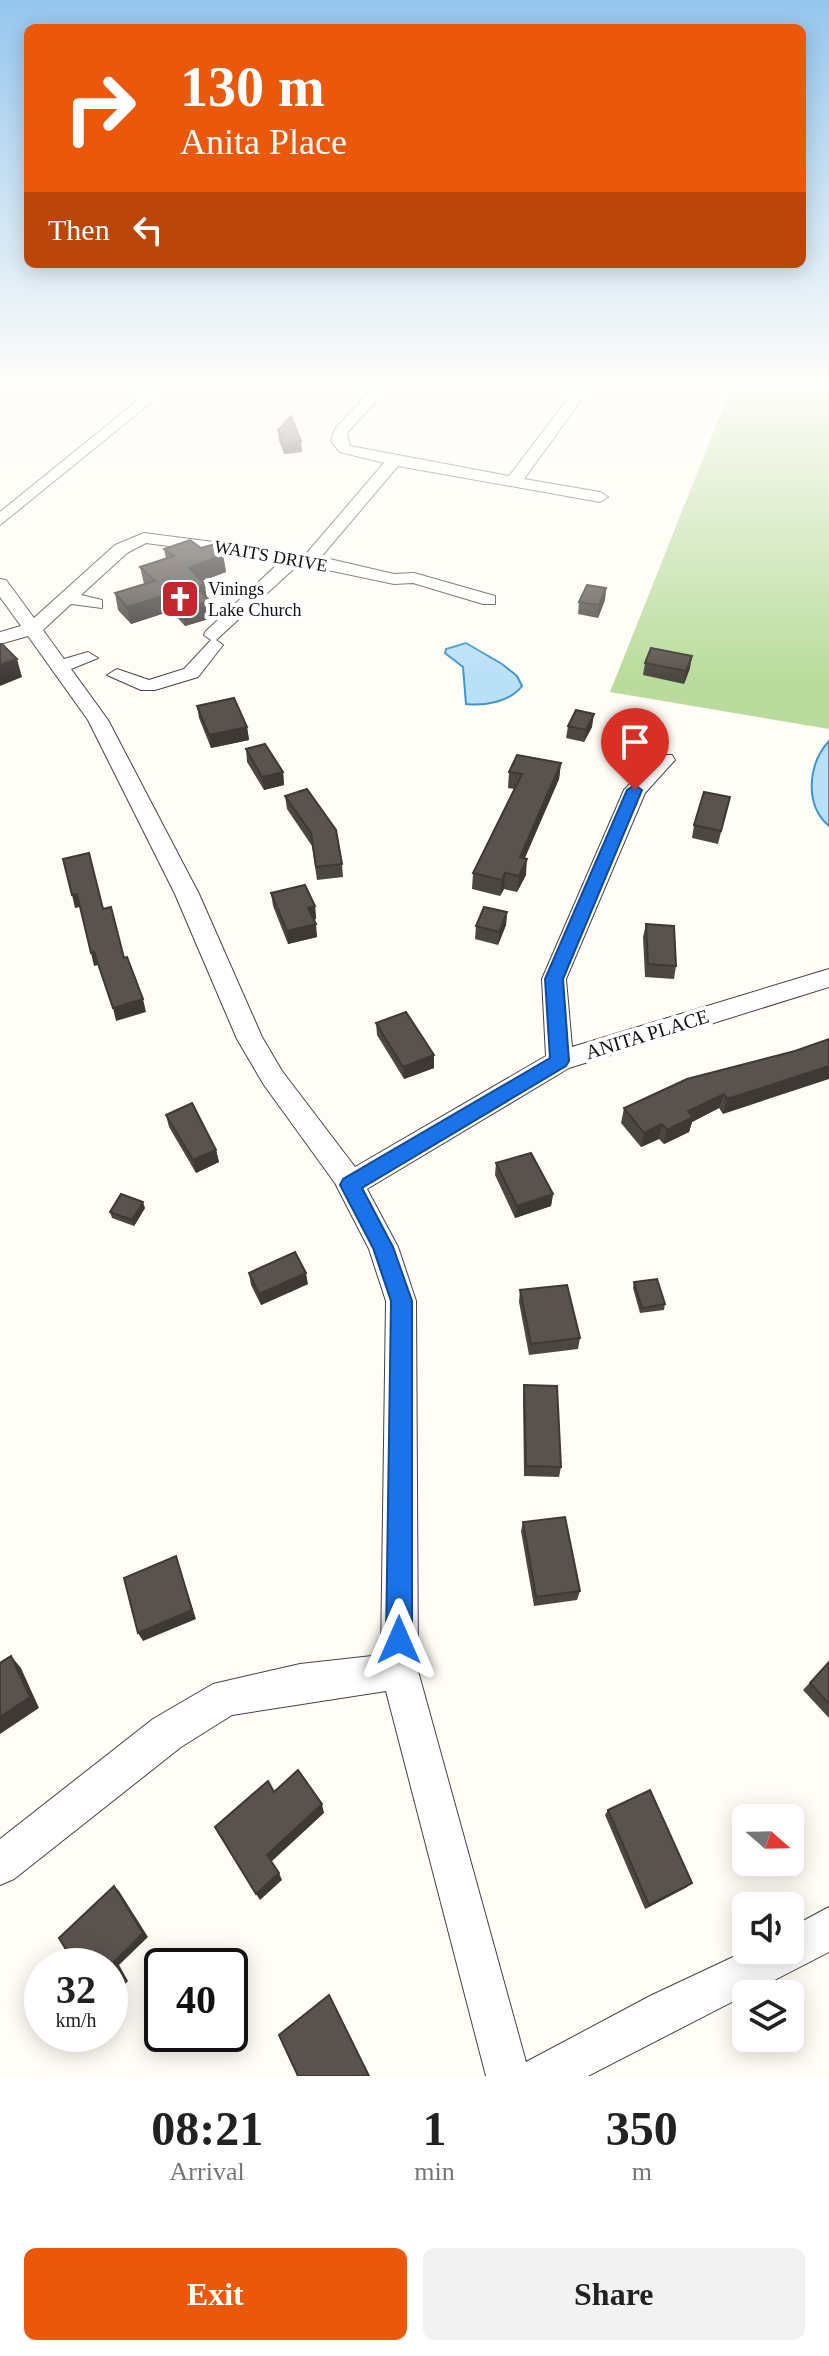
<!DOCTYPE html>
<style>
body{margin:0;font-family:Georgia,serif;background:#f2f2f2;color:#222;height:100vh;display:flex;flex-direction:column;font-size:30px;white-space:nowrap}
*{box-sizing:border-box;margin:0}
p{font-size:26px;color:#767676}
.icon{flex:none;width:44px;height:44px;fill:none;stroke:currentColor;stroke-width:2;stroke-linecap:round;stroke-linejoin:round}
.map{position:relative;height:2076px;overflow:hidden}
.side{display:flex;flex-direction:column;background:#fff;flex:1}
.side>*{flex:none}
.guide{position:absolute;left:24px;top:24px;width:782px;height:244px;border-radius:12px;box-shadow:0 4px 20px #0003;background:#ea580c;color:#fff;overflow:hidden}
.needle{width:52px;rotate:110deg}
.controls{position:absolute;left:732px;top:1804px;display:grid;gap:16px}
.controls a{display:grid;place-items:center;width:72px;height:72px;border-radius:12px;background:#fff;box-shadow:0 4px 20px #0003;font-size:40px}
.speed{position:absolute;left:24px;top:1948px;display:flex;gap:16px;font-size:40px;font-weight:700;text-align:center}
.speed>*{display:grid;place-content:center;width:104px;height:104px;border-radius:50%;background:#fff;box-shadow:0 4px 20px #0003;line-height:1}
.speed small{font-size:20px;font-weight:400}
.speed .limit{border:4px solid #111;border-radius:12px;background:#fff;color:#111}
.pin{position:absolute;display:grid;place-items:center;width:68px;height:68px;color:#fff;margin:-82px -34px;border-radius:50% 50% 50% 0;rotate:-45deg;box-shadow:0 0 8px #0007}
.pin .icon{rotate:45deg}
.me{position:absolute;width:88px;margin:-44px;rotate:0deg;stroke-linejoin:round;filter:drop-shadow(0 0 6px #0008)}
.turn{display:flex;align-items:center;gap:28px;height:168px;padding:0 24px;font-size:36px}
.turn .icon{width:104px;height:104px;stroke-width:2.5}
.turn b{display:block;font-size:56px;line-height:68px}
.then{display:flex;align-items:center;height:76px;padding:0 24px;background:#0003;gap:16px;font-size:30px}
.eta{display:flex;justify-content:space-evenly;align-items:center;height:136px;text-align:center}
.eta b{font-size:48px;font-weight:700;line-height:56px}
.cta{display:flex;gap:16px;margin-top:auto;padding:16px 24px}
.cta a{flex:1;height:92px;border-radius:12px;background:#ea580c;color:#fff;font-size:32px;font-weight:700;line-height:92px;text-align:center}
.cta a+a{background:#f2f2f2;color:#222}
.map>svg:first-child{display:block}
.forest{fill:#b9dc9c}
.water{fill:#b9e0f7;stroke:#3f96cf;stroke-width:2}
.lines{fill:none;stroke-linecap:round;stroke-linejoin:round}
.minor-casing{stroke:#444;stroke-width:2}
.minor{fill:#fff;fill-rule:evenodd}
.wall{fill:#4d4742}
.shaded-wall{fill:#3f3936}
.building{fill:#5a524d;stroke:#3f3936;stroke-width:2}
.route{fill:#1a73e8;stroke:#114b97;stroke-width:2}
.labels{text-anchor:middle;stroke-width:8;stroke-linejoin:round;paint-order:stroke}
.far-street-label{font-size:18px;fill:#111;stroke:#fff}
.far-poi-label{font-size:18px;fill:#111;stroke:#fff;text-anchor:start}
.street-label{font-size:20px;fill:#111;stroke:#fff}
</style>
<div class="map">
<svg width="829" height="2076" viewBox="0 0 829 2076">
<rect width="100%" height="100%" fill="#fffdf5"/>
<path class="forest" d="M 731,388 L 829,388 L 829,729 L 610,692 Z"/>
<path class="water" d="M 466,643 L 502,664 L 517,676 L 522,686 C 510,702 485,706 466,704 L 463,667 L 445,653 L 446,649 Z
M 829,741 L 829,826 C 804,805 808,764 829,741 Z"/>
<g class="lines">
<g class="minor-casing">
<path id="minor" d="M 153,388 L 169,388 L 0,525 L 0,512 Z
M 373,388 L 388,388 L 347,433 L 350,446 L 509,476 L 576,388 L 590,388 L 524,479 L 600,492 L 608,497 L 600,502 L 398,466 L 321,557 L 394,574 L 414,573 L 495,596 L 495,604 L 483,604 L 413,583 L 394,584 L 299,564 L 216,640 L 223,645 L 198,677 L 155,690 L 141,690 L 107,675 L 117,669 L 149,680 L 184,669 L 211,640 L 204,635 L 206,631 L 281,561 L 146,543 L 127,553 L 81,595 L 102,600 L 102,608 L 71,604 L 43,630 L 64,659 L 88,652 L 98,658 L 71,669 L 108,720 L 199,894 L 262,1037 L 282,1071 L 355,1167 L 546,1056 L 542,979 L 624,790 L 658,755 L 672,755 L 675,760 L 645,793 L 566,979 L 572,1047 L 829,969 L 829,987 L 569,1068 L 367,1189 L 398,1247 L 416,1301 L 418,1671 L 526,2062 L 650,1996 L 748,1950 L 790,1950 L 790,1928 L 829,1907 L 829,1952 L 588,2076 L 486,2076 L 386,1691 L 232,1715 L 181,1747 L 14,1879 L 0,1885 L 0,1839 L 153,1719 L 213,1684 L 300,1664 L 381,1655 L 386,1301 L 369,1249 L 335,1183 L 264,1085 L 237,1039 L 175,894 L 88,720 L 28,636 L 0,644 L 0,632 L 21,626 L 0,597 L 0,579 L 6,580 L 34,618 L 115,545 L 144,533 L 306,554 L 384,463 L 340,452 L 331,441 L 335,429 Z"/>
</g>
<use href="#minor" class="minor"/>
</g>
<path class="wall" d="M 278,430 L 302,452 L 284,454 L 279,441 Z
M 201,548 L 223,555 L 226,572 L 202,581 L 207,598 L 210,601 L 212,618 L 185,626 L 171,611 L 131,624 L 118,610 L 115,593 L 144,584 L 140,567 L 166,559 L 164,549 Z
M 606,588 L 605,600 L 598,618 L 578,614 L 579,602 Z
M 645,663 L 690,668 L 684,684 L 643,675 Z
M 197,706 L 247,727 L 249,740 L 211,748 L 199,718 Z
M 568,726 L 592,727 L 584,742 L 566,738 Z
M 246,749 L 283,772 L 284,785 L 264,790 L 247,762 Z
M 561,763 L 559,779 L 525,858 L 526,875 L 517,892 L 504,889 L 500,896 L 472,889 L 473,873 L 514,789 L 508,788 L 509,772 Z
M 285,796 L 342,864 L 343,877 L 317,880 L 312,846 L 287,809 Z
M 730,797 L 718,844 L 692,838 L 694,825 Z
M 271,893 L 315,906 L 316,919 L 314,920 L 317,937 L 288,944 L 273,906 Z
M 507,912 L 506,925 L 498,945 L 475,939 L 476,926 Z
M 646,924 L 676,966 L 674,979 L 645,977 L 643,937 Z
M 376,1023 L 434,1068 L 404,1079 L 377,1035 Z
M 795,1051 L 723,1114 L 719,1108 L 692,1122 L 689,1132 L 664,1144 L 659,1139 L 641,1147 L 621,1123 L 624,1108 Z
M 166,1115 L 216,1150 L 219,1162 L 196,1173 L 169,1127 Z
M 496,1163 L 553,1194 L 551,1206 L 515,1218 L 495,1175 Z
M 145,1208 L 134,1226 L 112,1218 L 110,1212 Z
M 249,1273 L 308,1284 L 261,1305 L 251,1285 Z
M 634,1282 L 665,1304 L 664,1310 L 640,1313 L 633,1288 Z
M 520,1290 L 580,1338 L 578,1349 L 529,1355 L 519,1302 Z
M 524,1385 L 561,1467 L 559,1477 L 524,1476 L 523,1396 Z
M 523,1522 L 580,1591 L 577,1600 L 534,1606 L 521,1531 Z
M 829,1662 L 829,1718 L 803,1690 Z
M 608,1810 L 687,1887 L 645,1909 L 605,1815 Z"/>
<path class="shaded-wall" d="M 301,441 L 302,452 L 284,454 L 283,443 Z
M 223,555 L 226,572 L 191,585 L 189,568 Z
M 205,584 L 207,601 L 196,587 Z
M 606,588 L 605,600 L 598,618 L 599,605 Z
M 169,594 L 171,611 L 131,624 L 127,607 Z
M 210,601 L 212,618 L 185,626 L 183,609 Z
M 692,656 L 690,668 L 684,684 L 686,671 Z
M 17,659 L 22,677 L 0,686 L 0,665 Z
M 594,714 L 592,727 L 584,742 L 586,730 Z
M 247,727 L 249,740 L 211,748 L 209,735 Z
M 561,763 L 559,779 L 518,873 L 520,857 Z
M 283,772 L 284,785 L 264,790 L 262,777 Z
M 527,859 L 526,875 L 517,892 L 519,876 Z
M 505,873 L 504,889 L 500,896 L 502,880 Z
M 77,894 L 80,907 L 75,908 L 72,895 Z
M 315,906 L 316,919 L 309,921 L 308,908 Z
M 507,912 L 506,925 L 498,945 L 499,932 Z
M 316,924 L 317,937 L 288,944 L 287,931 Z
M 94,952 L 98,965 L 94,966 L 91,953 Z
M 143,999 L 146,1012 L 116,1021 L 113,1008 Z
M 434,1055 L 434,1068 L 404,1079 L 403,1067 Z
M 829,1066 L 829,1079 L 723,1114 L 727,1099 Z
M 724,1094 L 719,1108 L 692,1122 L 689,1132 L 664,1144 L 667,1130 L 688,1111 Z
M 662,1124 L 659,1139 L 641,1147 L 644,1133 Z
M 216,1150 L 219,1162 L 196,1173 L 193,1160 Z
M 553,1194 L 551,1206 L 515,1218 L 517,1206 Z
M 143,1202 L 145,1208 L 134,1226 L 132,1220 Z
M 306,1273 L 308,1284 L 261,1305 L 259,1294 Z
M 176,1556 L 196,1619 L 143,1641 L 138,1633 Z
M 11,1656 L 21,1668 L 39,1708 L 0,1734 L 0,1717 Z
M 322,1804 L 324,1813 L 271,1862 L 267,1855 Z
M 279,1873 L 282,1880 L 260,1900 L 256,1894 Z
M 692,1883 L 687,1887 L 645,1909 L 649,1905 Z
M 114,1886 L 119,1891 L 148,1937 L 119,1965 L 128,1981 L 110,1999 Z"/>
<path class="building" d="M 291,416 L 301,441 L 283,443 L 278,430 Z
M 190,540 L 201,548 L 219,543 L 223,555 L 189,568 L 205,584 L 196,587 L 210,601 L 183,609 L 169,594 L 127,607 L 115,593 L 155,581 L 140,567 L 174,556 L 164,549 Z
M 587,585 L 606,588 L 599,605 L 579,602 Z
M 0,644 L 2,644 L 17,659 L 0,665 Z
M 651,648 L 692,656 L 686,671 L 645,663 Z
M 234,698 L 247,727 L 209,735 L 197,706 Z
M 576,710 L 594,714 L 586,730 L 568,726 Z
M 265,744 L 283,772 L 262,777 L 246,749 Z
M 517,755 L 561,763 L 520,857 L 527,859 L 519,876 L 505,873 L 502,880 L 473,873 L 522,774 L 509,772 Z
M 307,789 L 336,830 L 342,864 L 316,867 L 311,833 L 285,796 Z
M 704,792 L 730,797 L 721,831 L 694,825 Z
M 89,853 L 103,909 L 111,907 L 124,958 L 127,957 L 143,999 L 113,1008 L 94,952 L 91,953 L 77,894 L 72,895 L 63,859 Z
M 305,885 L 315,906 L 308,908 L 316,924 L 287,931 L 271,893 Z
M 484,907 L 507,912 L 499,932 L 476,926 Z
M 646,924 L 674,926 L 676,966 L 648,964 Z
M 406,1012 L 434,1055 L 403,1067 L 376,1023 Z
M 829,1039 L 829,1066 L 727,1099 L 724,1094 L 688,1111 L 693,1117 L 667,1130 L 662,1124 L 644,1133 L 624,1108 L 687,1079 L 795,1051 Z
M 192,1103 L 216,1150 L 193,1160 L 166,1115 Z
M 531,1153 L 553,1194 L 517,1206 L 496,1163 Z
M 121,1194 L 143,1202 L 132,1220 L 110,1212 Z
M 295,1252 L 306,1273 L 259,1294 L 249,1273 Z
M 657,1279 L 665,1304 L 642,1308 L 634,1282 Z
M 567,1285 L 580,1338 L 531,1344 L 520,1290 Z
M 524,1385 L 557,1386 L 561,1467 L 526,1466 Z
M 565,1517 L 580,1591 L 536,1597 L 523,1522 Z
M 176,1556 L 192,1610 L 138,1633 L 124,1578 Z
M 11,1656 L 30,1697 L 0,1717 L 0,1663 Z
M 829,1662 L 829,1704 L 810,1683 Z
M 298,1770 L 322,1804 L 267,1855 L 279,1873 L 256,1894 L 215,1827 L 268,1781 L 274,1792 Z
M 650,1790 L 692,1883 L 649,1905 L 608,1810 Z
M 114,1886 L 143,1933 L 114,1962 L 123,1978 L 110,1990 L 110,1966 L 76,1966 L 59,1938 Z
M 329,1995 L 369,2076 L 298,2076 L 279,2035 Z"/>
<linearGradient id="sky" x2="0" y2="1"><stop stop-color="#95c6ee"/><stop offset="0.57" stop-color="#fffefa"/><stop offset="1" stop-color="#fffefa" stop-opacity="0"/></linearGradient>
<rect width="829" height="679" fill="url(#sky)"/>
<path class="route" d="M 635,785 L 642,790 L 563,979 L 569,1061 L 566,1066 L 362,1188 L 393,1247 L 412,1301 L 412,1640 L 408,1649 L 399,1653 L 390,1649 L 386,1640 L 391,1301 L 373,1248 L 340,1185 L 343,1179 L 550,1058 L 545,979 L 627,790 Z"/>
<defs>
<g id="church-square" transform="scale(2)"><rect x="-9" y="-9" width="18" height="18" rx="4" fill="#c4262e" stroke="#fff"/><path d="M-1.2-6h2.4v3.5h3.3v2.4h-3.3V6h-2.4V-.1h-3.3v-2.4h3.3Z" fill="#fff"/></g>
</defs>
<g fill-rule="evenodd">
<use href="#church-square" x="180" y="599"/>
</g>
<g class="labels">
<g class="far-street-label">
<text transform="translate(271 556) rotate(10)" y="6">WAITS DRIVE</text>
</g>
<g class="far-poi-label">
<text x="208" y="595">Vinings<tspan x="208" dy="21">Lake Church</tspan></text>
</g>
<g class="street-label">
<text transform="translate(647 1034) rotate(-17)" y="7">ANITA PLACE</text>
</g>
</g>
</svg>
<div class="controls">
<a><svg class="needle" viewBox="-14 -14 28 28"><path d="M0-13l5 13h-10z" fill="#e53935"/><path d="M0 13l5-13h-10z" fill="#767676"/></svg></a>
<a><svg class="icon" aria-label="sound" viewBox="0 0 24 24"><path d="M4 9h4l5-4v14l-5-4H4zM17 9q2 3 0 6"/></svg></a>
<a><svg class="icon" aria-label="layers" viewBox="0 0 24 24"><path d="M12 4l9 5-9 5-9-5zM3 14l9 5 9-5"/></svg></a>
</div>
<div class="speed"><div>32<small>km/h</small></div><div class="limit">40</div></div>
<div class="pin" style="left:635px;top:790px;background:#d93025"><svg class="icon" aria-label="arrive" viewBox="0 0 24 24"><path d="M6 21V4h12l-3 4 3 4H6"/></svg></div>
<svg class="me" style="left:399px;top:1640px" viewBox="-20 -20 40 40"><path d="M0-17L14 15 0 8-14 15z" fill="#1a73e8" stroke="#fff" stroke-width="4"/></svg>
<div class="guide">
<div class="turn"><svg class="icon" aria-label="right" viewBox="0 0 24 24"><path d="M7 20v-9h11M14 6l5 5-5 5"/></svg><div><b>130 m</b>Anita Place</div></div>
<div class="then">Then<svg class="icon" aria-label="left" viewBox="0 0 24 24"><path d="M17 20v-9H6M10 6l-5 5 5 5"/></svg></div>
</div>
</div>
<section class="side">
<div class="eta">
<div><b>08:21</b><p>Arrival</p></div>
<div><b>1</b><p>min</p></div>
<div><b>350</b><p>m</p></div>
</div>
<div class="cta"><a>Exit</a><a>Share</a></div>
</section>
